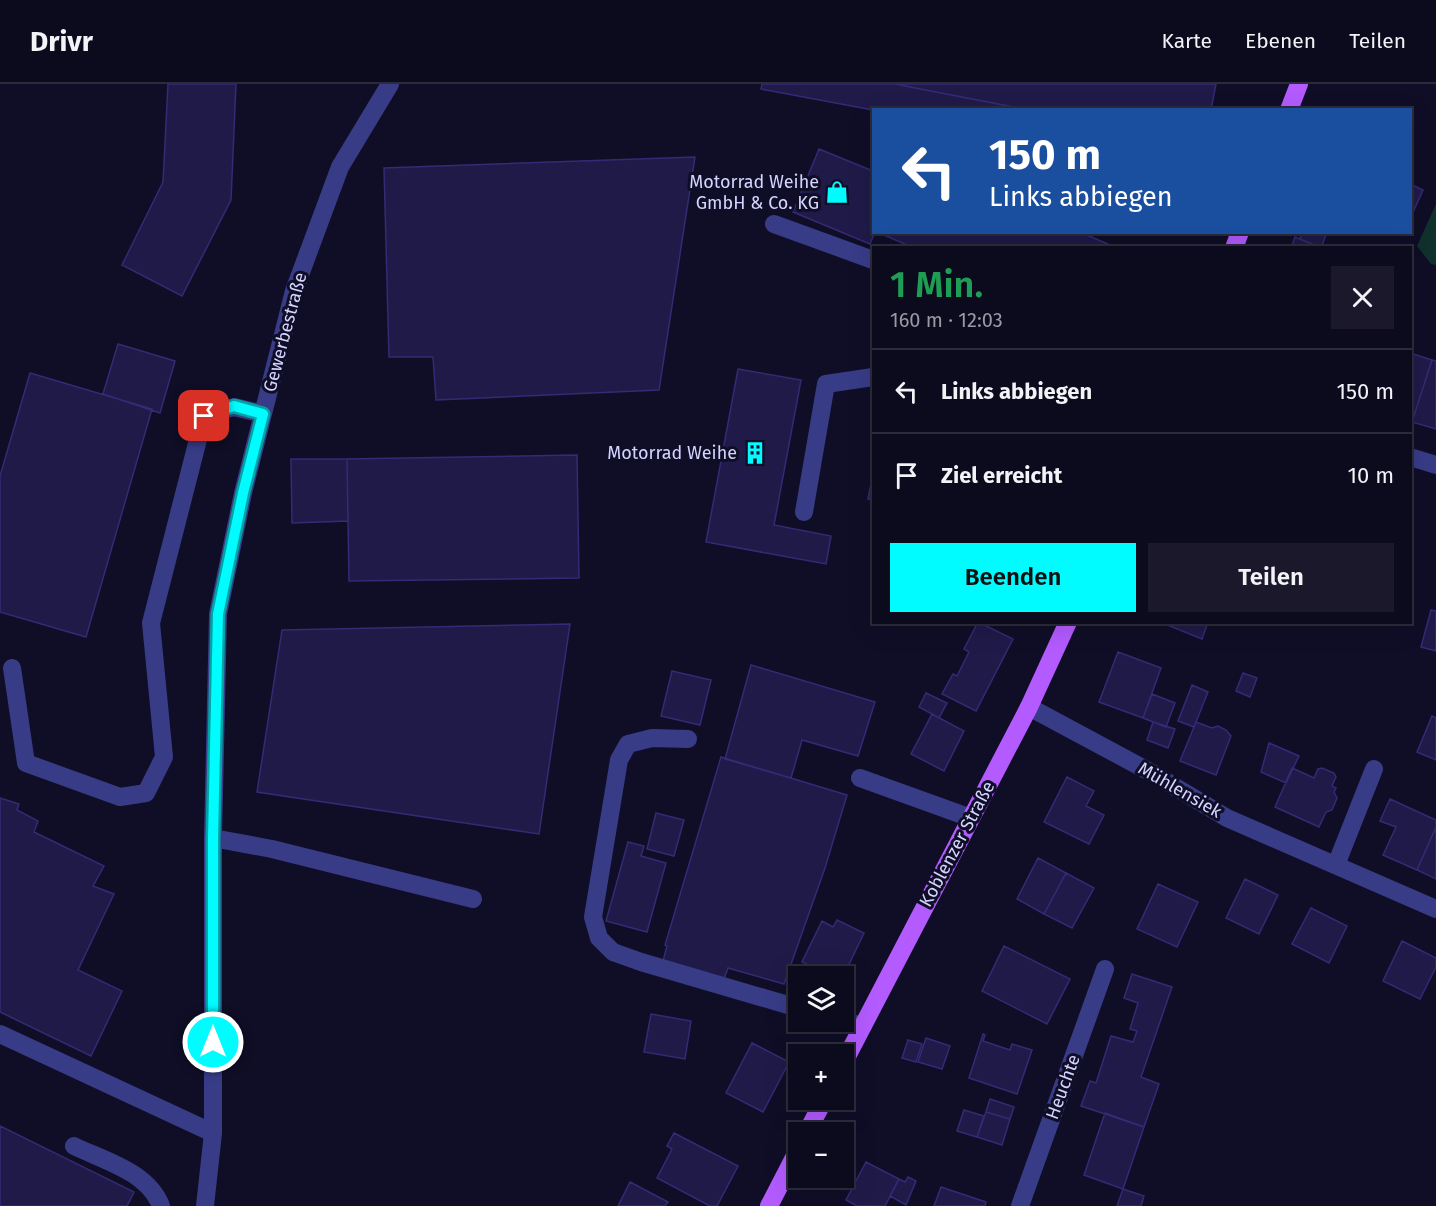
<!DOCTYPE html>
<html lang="de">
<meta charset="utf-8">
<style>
body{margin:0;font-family:"Fira Sans",sans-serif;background:#1a182a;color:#f1f3f6;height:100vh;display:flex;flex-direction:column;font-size:22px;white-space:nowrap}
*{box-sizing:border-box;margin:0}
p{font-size:20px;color:#9a9aa4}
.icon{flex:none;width:33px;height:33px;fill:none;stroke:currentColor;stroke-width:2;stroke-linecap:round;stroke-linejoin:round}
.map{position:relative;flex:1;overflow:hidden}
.panel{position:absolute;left:872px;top:162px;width:540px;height:378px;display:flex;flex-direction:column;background:#0c0a1d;border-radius:0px;box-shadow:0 6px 24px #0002,0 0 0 2px #2c2b3b}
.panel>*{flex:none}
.top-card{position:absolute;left:872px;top:24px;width:540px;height:126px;border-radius:0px;box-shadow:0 6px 24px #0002,0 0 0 2px #2c2b3b;background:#1a4fa0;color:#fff;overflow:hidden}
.buttons{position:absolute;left:788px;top:882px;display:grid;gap:12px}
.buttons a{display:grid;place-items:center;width:66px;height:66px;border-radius:0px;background:#0c0a1d;box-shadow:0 6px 24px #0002,0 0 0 2px #2c2b3b;font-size:30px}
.pin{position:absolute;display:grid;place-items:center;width:51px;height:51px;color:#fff;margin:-26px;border-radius:12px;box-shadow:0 3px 9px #0006}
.me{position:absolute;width:66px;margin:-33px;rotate:0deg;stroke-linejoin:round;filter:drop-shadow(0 0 4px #0008)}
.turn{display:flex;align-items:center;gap:21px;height:126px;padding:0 18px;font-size:27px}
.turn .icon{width:78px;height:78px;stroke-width:2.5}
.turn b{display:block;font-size:42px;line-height:51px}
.round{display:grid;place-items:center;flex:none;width:63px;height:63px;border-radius:0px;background:#1a182a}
.head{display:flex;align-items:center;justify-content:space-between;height:102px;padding:0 18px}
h1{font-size:36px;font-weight:600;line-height:45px;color:#1e9e55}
.action{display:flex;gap:12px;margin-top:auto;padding:12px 18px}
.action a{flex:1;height:69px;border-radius:0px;background:#00fcff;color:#111;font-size:24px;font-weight:600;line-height:69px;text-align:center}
.action a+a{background:#1a182a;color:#f1f3f6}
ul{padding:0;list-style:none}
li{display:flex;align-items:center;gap:18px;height:84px;padding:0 18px;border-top:2px solid #2c2b3b}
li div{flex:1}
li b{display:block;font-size:22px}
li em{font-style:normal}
header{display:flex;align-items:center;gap:36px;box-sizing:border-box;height:84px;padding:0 30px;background:#0c0a1d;border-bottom:2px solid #2c2b3b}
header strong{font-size:28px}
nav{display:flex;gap:33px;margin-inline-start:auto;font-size:21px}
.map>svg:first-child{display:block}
.green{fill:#11312d}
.building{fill:#1f1a48;stroke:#332b75;stroke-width:1.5}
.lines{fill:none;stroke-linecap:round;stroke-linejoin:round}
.minor{stroke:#383c87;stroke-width:18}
.major{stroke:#b35bff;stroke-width:18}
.route-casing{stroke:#00a4a6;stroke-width:15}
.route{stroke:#00fcff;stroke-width:10}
.labels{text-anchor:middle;stroke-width:6;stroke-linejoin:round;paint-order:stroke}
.poi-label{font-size:18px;fill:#d5d4ff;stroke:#100e27;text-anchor:end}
.street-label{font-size:18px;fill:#d5d4ff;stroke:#100e27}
</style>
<header>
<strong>Drivr</strong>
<nav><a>Karte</a><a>Ebenen</a><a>Teilen</a></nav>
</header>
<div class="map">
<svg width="1436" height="1122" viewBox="0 0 1436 1122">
<rect width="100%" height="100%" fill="#100e27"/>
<path class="green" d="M 1436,120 L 1436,181 L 1431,180 L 1417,162 Z"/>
<path class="building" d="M 168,0 L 236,0 L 231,116 L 182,212 L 122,181 L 163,98 Z
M 762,0 L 895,0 L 1029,26 L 873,26 L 761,5 Z
M 895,0 L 1216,0 L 1211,26 L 1029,26 Z
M 819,65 L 873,87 L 873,148 L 875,148 L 870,160 L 793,128 Z
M 695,73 L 659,306 L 436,316 L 433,273 L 389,273 L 384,84 Z
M 1410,100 L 1423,106 L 1410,135 Z
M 877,148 L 1080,148 L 1117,164 L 914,164 Z
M 1302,148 L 1319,148 L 1326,151 L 1321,164 L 1300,155 Z
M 1295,153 L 1300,155 L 1321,164 L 1291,164 Z
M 118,260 L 175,277 L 160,329 L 103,310 Z
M 1410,269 L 1432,276 L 1412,338 L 1410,337 Z
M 1432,276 L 1436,277 L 1436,345 L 1412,338 Z
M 738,285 L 801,296 L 774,441 L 831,452 L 826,480 L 706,458 Z
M 30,289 L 152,325 L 86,553 L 0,528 L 0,392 Z
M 577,371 L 579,494 L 349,497 L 347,375 Z
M 291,375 L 347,375 L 348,437 L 292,439 Z
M 873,390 L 873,416 L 868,415 Z
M 1431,526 L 1436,527 L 1436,567 L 1421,563 Z
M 978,538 L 1013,555 L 976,627 L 942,610 L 953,590 L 957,592 L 969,568 L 964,565 Z
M 1160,538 L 1208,538 L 1202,555 Z
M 570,540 L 539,750 L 257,708 L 282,546 Z
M 1118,568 L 1161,584 L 1143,634 L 1099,618 Z
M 751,581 L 875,618 L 858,672 L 802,656 L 791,694 L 725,675 Z
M 672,587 L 711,596 L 700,641 L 661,632 Z
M 1243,589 L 1257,594 L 1250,613 L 1236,607 Z
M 1192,601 L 1208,608 L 1194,643 L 1178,637 Z
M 926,609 L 947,619 L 939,634 L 919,623 Z
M 1152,610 L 1175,619 L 1166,643 L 1143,634 Z
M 932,630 L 964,647 L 944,687 L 911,670 Z
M 1432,632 L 1436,634 L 1436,676 L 1417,668 Z
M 1153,638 L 1175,645 L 1168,664 L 1147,656 Z
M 1196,638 L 1212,644 L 1218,642 L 1226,646 L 1231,652 L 1216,691 L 1180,677 Z
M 1269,659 L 1299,672 L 1286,699 L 1261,688 Z
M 721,673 L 847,711 L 825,784 L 784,900 L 728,884 L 724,895 L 663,877 L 667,862 L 665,861 Z
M 1292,684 L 1314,694 L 1318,685 L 1322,684 L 1334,689 L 1336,693 L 1332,702 L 1336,704 L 1334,708 L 1337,714 L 1332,726 L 1326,728 L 1319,743 L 1275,723 Z
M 1067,693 L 1094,707 L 1086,722 L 1104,731 L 1089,760 L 1044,738 Z
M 0,714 L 19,720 L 17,726 L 38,737 L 34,748 L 104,782 L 93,802 L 114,810 L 78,886 L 122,907 L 91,972 L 0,928 Z
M 1390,715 L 1436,736 L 1436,743 L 1417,786 L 1383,771 L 1396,743 L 1380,737 Z
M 656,729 L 684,736 L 674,772 L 647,765 Z
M 1436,743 L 1436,795 L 1417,786 Z
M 628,758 L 644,762 L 641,772 L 666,779 L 647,848 L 606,837 Z
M 1038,774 L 1066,789 L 1044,830 L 1017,815 Z
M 1066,789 L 1094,804 L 1072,844 L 1044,830 Z
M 1245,795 L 1278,811 L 1259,850 L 1226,834 Z
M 1158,800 L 1198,818 L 1177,863 L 1137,845 Z
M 1311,824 L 1347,842 L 1329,879 L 1292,860 Z
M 837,836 L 864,849 L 843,893 L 833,892 L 802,878 L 822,837 L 833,843 Z
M 1402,857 L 1436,874 L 1436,883 L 1420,915 L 1383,897 Z
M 1004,862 L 1070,895 L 1047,940 L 982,907 Z
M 1132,890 L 1172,903 L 1141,993 L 1159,1000 L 1144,1043 L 1081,1022 L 1090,997 L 1096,999 L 1111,952 L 1133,958 L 1137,947 L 1130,945 L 1138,919 L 1124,914 Z
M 651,930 L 691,937 L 685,975 L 644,968 Z
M 983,950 L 985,951 L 983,957 L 1010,966 L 1012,960 L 1032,966 L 1017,1010 L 969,994 Z
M 926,954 L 950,962 L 942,985 L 918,978 Z
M 908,956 L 922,960 L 916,978 L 902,974 Z
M 752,959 L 789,978 L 763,1028 L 726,1009 Z
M 990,1015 L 1014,1023 L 1010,1035 L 986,1028 Z
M 964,1026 L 984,1032 L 977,1053 L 957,1047 Z
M 986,1028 L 1010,1035 L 1002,1061 L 977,1053 Z
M 1105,1029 L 1144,1043 L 1123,1105 L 1084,1091 Z
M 0,1042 L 134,1108 L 127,1122 L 0,1122 Z
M 674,1049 L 738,1082 L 717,1122 L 710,1122 L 657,1094 L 672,1065 L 667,1062 Z
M 866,1078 L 899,1095 L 885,1122 L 857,1122 L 846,1116 Z
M 908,1093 L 916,1097 L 906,1121 L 890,1112 L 899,1095 L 905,1098 Z
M 630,1098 L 668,1118 L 665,1122 L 618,1122 Z
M 941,1103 L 986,1118 L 985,1122 L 934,1122 Z
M 1123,1105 L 1144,1112 L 1141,1122 L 1117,1122 Z"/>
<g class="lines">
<path class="minor" d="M 774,140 L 873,176
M 1410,373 L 1436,381
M 804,428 L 826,300 L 873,293
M 12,584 L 26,679 L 120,713 L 146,709 L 164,673 L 151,539 L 204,332 L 234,323 L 263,330
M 1029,623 L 1152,689 L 1227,734 L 1436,825
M 688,655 L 652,654 L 628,660 L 619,676 L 593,833 L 599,854 L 613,868 L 641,878 L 798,924
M 860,694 L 971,734
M 213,754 L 272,765 L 473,815
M 1336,781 L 1374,685
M 843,937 L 863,942
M 0,950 L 213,1049
M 74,1062 C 105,1077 148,1088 161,1122
M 205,1122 L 213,1049 L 213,754 L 218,530 L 243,409 L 294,207 L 340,83 L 390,0
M 1020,1122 L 1105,885"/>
<path class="major" d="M 1289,26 L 1299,0
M 1234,164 L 1240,148
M 843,980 L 1029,623 L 1068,538
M 807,1048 L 824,1016
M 769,1122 L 798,1066"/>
</g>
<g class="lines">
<g class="route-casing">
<path id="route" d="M 204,332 L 234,322 L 263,330 L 243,409 L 218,530 L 213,754 L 213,958"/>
</g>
<use href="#route" class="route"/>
</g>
<defs>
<g id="shop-bare" transform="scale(1.8)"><path d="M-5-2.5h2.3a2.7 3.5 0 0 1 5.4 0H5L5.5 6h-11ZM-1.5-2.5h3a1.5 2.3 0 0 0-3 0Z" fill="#00fcff" stroke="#100e27" stroke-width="2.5" paint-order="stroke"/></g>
<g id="building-bare" transform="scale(1.8)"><path d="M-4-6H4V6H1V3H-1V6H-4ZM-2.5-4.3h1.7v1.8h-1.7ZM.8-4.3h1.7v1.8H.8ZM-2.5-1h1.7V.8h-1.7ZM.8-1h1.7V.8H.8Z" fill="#00fcff" stroke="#100e27" stroke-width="2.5" paint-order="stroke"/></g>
</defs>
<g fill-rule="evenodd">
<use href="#shop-bare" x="837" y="108"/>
<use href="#building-bare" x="755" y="369"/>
</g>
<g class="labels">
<g class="poi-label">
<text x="819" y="104">Motorrad Weihe<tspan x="819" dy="21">GmbH &amp; Co. KG</tspan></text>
<text x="737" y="375">Motorrad Weihe</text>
</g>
<g class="street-label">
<text transform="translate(285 248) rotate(-75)" y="6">Gewerbestraße</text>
<text transform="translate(1180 706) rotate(30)" y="6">Mühlensiek</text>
<text transform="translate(957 760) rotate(-62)" y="6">Koblenzer Straße</text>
<text transform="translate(1063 1003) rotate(-70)" y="6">Heuchte</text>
</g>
</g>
</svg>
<div class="buttons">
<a><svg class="icon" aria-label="layers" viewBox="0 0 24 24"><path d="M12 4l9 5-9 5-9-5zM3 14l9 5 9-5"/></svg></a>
<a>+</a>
<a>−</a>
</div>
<div class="pin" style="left:204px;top:332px;background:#d93025"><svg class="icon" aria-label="arrive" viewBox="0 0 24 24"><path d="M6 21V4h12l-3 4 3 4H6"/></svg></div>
<svg class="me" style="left:213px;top:958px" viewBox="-20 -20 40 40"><circle r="17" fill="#00fcff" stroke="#fff" stroke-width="3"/><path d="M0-11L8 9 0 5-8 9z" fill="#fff"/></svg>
<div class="top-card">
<div class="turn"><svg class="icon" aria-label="left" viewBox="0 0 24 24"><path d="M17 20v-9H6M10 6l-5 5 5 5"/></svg><div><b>150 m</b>Links abbiegen</div></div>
</div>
<section class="panel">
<div class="head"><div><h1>1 Min.</h1><p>160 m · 12:03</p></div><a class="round"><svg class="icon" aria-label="close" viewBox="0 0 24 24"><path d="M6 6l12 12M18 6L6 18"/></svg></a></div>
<ul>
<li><svg class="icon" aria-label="left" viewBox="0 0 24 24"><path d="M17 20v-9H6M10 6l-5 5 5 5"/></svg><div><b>Links abbiegen</b></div><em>150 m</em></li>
<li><svg class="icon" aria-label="arrive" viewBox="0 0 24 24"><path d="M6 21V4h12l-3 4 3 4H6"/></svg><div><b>Ziel erreicht</b></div><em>10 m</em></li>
</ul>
<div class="action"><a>Beenden</a><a>Teilen</a></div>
</section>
</div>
